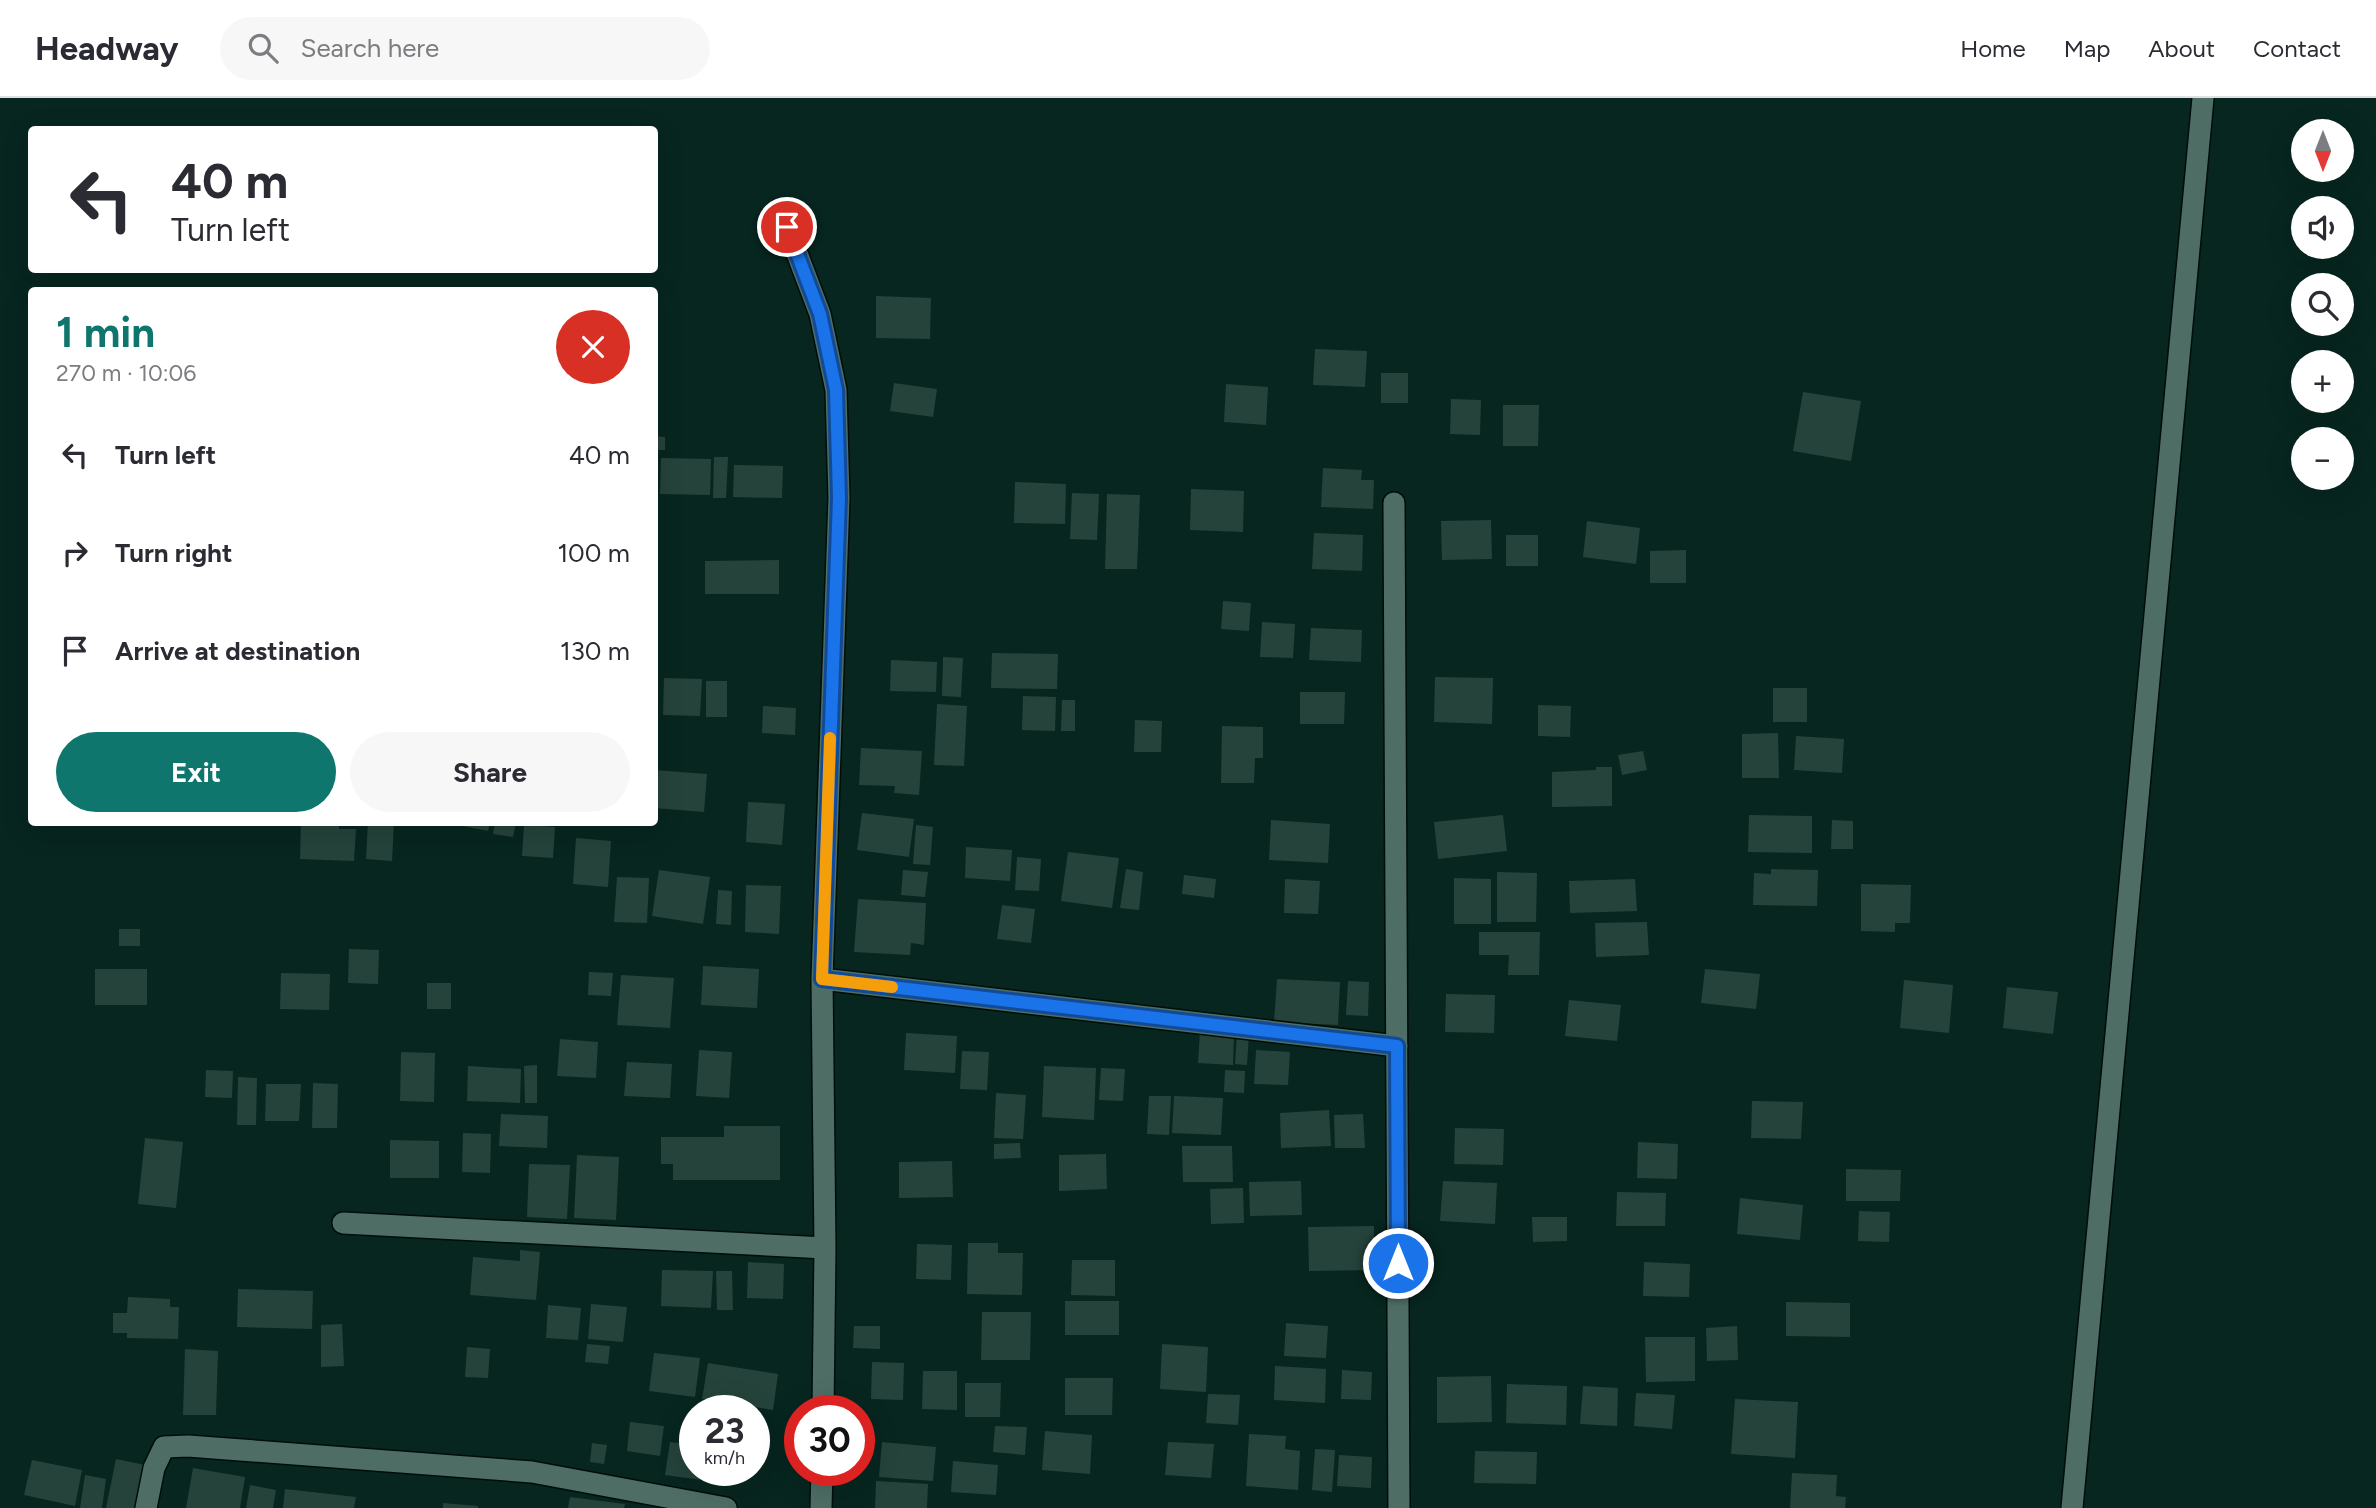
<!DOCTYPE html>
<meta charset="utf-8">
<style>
body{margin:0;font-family:Figtree,sans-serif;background:#f7f7f7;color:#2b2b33;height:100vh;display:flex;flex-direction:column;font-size:26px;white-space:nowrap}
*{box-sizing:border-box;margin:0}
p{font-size:23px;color:#7c7c81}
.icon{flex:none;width:38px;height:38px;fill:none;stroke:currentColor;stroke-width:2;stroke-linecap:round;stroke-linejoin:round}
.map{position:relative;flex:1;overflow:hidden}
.details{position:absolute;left:28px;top:189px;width:630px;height:539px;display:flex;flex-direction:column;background:#fff;border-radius:7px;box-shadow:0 7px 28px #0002}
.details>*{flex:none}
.guide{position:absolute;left:28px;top:28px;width:630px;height:147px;border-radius:7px;box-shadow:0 7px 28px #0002;background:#fff;color:#2b2b33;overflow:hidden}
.needle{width:46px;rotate:180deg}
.buttons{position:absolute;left:2291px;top:21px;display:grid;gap:14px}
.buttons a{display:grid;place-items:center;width:63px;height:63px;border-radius:50%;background:#fff;box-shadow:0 7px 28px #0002;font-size:35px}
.speed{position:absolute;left:679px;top:1297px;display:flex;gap:14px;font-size:35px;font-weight:700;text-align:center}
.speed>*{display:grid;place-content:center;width:91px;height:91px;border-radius:50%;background:#fff;box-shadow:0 7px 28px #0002;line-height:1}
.speed small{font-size:18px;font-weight:400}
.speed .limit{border:10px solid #d22;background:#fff;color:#111}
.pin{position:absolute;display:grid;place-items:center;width:60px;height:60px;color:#fff;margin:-30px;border:4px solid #fff;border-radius:50%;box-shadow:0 2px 7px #0007}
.me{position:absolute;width:77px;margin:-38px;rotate:0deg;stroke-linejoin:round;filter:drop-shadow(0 0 5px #0008)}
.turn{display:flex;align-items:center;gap:24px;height:147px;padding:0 28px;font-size:32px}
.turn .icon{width:91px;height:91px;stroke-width:2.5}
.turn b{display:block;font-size:49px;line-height:60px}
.round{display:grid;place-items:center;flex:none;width:74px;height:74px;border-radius:37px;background:#f7f7f7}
.summary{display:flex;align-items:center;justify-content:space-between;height:119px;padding:0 28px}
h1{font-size:42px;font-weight:700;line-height:52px;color:#0f766e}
.action{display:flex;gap:14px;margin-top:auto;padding:14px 28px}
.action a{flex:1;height:80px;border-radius:42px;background:#0f766e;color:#fff;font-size:28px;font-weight:700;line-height:80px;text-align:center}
.action a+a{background:#f7f7f7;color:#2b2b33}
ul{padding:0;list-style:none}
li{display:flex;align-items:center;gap:21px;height:98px;padding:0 28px}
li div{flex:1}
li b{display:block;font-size:26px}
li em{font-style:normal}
header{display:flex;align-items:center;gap:42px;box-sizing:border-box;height:98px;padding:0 35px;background:#fff;border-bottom:2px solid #e1e1e2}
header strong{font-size:33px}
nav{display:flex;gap:38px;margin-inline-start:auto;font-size:24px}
.search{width:490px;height:63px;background:#f7f7f7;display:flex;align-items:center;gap:18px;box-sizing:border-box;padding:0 24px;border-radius:38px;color:#7c7c81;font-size:26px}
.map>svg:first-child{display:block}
.building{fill:#25433b}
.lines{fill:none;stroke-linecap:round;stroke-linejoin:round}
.street-casing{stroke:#000e09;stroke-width:24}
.secondary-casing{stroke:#000e09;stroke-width:24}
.street{stroke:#4e6e65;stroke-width:21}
.secondary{stroke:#4e6e65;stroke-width:21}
.route-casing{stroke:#114b97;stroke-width:18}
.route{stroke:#1a73e8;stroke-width:12}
.slow{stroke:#f59e0b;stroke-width:12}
</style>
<header>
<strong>Headway</strong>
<div class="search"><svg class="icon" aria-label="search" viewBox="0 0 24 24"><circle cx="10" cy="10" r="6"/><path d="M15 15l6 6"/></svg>Search here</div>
<nav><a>Home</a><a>Map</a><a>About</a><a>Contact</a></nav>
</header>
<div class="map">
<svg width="2376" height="1410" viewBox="0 0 2376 1410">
<rect width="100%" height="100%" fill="#07261f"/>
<path class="building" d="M 876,198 L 931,200 L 930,241 L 876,240 Z
M 1315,251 L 1367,253 L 1365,289 L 1313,287 Z
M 1381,275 L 1408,275 L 1408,305 L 1381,305 Z
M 894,285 L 937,291 L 933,319 L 890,313 Z
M 1226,286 L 1268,289 L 1266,327 L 1224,324 Z
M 1803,294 L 1861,303 L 1851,363 L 1793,353 Z
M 1451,301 L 1481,302 L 1480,337 L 1450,336 Z
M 1503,307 L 1539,307 L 1538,348 L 1503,348 Z
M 654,338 L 665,339 L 665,352 L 654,352 Z
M 714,359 L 728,359 L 726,400 L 713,400 Z
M 661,360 L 711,361 L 710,397 L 660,396 Z
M 734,367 L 783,368 L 782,400 L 733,399 Z
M 1323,370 L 1362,372 L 1361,382 L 1374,382 L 1373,411 L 1321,409 Z
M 1015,384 L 1066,386 L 1065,426 L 1014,425 Z
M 1191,391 L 1244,393 L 1243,434 L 1190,432 Z
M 1072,395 L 1099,396 L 1097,442 L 1070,441 Z
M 1107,396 L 1140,397 L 1137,471 L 1105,471 Z
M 1491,422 L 1492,461 L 1442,462 L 1441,423 Z
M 1587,423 L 1640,430 L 1636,466 L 1583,459 Z
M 1314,435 L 1363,437 L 1362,473 L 1312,471 Z
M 1506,437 L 1538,437 L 1538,468 L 1506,468 Z
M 1686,452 L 1686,485 L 1650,485 L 1650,453 Z
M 779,462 L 779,496 L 705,496 L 705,463 Z
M 1223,503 L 1251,505 L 1249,533 L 1221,531 Z
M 1262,524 L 1295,526 L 1293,560 L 1260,559 Z
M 1311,530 L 1362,532 L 1361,564 L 1309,562 Z
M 992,555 L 1058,556 L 1057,591 L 991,590 Z
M 943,559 L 963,560 L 961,599 L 942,598 Z
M 891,562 L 937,564 L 936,594 L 890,593 Z
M 1435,579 L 1493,580 L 1492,626 L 1434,624 Z
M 664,580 L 702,581 L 700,618 L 663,617 Z
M 706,583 L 727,583 L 727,619 L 706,619 Z
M 1773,590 L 1807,590 L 1807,624 L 1773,624 Z
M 1300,594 L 1345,594 L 1344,626 L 1300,626 Z
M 1023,598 L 1056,599 L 1055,633 L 1022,632 Z
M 1062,602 L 1075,602 L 1075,633 L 1061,633 Z
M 937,606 L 967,608 L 964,668 L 934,667 Z
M 1538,607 L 1571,608 L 1570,639 L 1538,638 Z
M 763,608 L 796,610 L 795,637 L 762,635 Z
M 1135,622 L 1162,623 L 1161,654 L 1134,654 Z
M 1222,628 L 1263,629 L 1263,660 L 1255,660 L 1254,685 L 1221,685 Z
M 1778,635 L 1779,680 L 1742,680 L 1742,636 Z
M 1796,638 L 1844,641 L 1842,675 L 1794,672 Z
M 861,650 L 922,653 L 919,697 L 894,695 L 895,688 L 859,687 Z
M 1643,653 L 1647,672 L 1622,677 L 1618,657 Z
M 1596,669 L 1612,669 L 1612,708 L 1552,709 L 1552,674 L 1596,672 Z
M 654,672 L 707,676 L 704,714 L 654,710 Z
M 748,704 L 785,706 L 782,747 L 746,744 Z
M 862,715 L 914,721 L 909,759 L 857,752 Z
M 1503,717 L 1507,753 L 1438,761 L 1434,724 Z
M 1749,717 L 1812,718 L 1812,755 L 1748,754 Z
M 1271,722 L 1330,726 L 1328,765 L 1269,762 Z
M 1832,722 L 1853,723 L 1853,751 L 1831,751 Z
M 301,724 L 339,724 L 339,731 L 356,731 L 354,763 L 300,761 Z
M 368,724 L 394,724 L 392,763 L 366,761 Z
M 442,724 L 490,724 L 488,733 Z
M 495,724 L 516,724 L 513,739 L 493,736 Z
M 524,727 L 555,729 L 553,760 L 522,758 Z
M 916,727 L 933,729 L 930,767 L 913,766 Z
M 576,740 L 611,743 L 608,789 L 573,786 Z
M 966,749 L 1012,752 L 1010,783 L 965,780 Z
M 1068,754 L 1119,760 L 1112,810 L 1061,803 Z
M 1017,759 L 1041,761 L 1039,793 L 1015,792 Z
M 1126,771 L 1143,774 L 1139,812 L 1120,810 Z
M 1771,771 L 1818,772 L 1817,808 L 1753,807 L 1754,775 L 1771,776 Z
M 659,772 L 710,779 L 703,826 L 652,818 Z
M 903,772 L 928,774 L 925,799 L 901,797 Z
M 1497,774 L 1537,775 L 1536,824 L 1497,824 Z
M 1184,777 L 1216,781 L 1214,800 L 1182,796 Z
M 617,779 L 649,780 L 647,825 L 614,824 Z
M 1454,780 L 1491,781 L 1491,826 L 1454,826 Z
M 1285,781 L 1320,783 L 1318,816 L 1284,815 Z
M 1635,781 L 1637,813 L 1570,815 L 1569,783 Z
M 1861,786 L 1911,787 L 1910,825 L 1895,825 L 1895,834 L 1861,833 Z
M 746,787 L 781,788 L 779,836 L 745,834 Z
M 718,792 L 732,793 L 731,827 L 716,826 Z
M 858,801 L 926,805 L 924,847 L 911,845 L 910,857 L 854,854 Z
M 1002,807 L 1035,811 L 1031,845 L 997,841 Z
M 1647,824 L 1649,857 L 1596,859 L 1595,825 Z
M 119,831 L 140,831 L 140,848 L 119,848 Z
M 1479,834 L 1540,834 L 1539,877 L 1508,877 L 1509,857 L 1479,857 Z
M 349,851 L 379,852 L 378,886 L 348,885 Z
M 703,868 L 759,871 L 757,910 L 701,907 Z
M 95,871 L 147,871 L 147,907 L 95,907 Z
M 1705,871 L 1760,876 L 1756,911 L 1701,905 Z
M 589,874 L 613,875 L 611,898 L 588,897 Z
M 281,875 L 330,876 L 329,912 L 280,911 Z
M 621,877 L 674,880 L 670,930 L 617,927 Z
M 1277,881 L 1340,884 L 1338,927 L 1274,924 Z
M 1904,882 L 1953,887 L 1949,935 L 1900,930 Z
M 1348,883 L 1369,884 L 1368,918 L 1346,917 Z
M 427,885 L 451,885 L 451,911 L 427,911 Z
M 2007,889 L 2058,894 L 2053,936 L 2003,930 Z
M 1446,896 L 1495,897 L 1494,935 L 1445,934 Z
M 1569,902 L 1621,907 L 1617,943 L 1565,938 Z
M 1200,933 L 1234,934 L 1233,967 L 1198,965 Z
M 906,935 L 957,938 L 955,975 L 904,972 Z
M 1237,936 L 1249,936 L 1247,967 L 1235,966 Z
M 560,941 L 598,944 L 596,980 L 557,978 Z
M 699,952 L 732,954 L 729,1000 L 696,998 Z
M 1256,952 L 1290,954 L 1288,987 L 1254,986 Z
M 962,953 L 989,954 L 987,992 L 960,991 Z
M 401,954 L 435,955 L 434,1004 L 400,1003 Z
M 627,964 L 672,966 L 670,1000 L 624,998 Z
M 537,967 L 537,1005 L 525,1005 L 524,968 Z
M 468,968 L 521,971 L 520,1005 L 467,1003 Z
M 1044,968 L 1096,970 L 1094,1022 L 1042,1019 Z
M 1101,970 L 1125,971 L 1123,1003 L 1099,1002 Z
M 206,972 L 233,973 L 232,1000 L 205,999 Z
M 1225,972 L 1245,973 L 1244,995 L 1224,994 Z
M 238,979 L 257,980 L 256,1027 L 237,1027 Z
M 313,985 L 338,986 L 337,1030 L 312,1030 Z
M 266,986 L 301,986 L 299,1023 L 265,1023 Z
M 996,995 L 1026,997 L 1023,1041 L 994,1040 Z
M 1149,998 L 1171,998 L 1169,1037 L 1147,1036 Z
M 1174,998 L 1223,1000 L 1221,1037 L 1172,1035 Z
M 1752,1003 L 1803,1004 L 1801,1041 L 1751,1040 Z
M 1329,1012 L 1331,1048 L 1281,1050 L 1280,1015 Z
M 501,1016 L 548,1018 L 547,1050 L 499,1048 Z
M 1363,1016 L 1365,1050 L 1335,1050 L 1334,1017 Z
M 724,1028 L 780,1028 L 780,1082 L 673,1082 L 673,1066 L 661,1066 L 661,1039 L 724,1039 Z
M 1455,1030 L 1504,1031 L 1503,1067 L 1454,1066 Z
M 463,1035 L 491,1036 L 490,1075 L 462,1074 Z
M 145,1040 L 183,1044 L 176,1110 L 138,1106 Z
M 390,1042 L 439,1043 L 439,1080 L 390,1080 Z
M 1638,1044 L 1678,1046 L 1677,1081 L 1637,1080 Z
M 1020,1045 L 1021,1060 L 994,1061 L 994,1046 Z
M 1182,1048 L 1232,1048 L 1233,1084 L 1183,1084 Z
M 1106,1056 L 1107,1091 L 1059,1093 L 1059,1057 Z
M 577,1057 L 619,1059 L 616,1122 L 574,1120 Z
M 952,1063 L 953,1099 L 899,1100 L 899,1064 Z
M 529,1066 L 570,1067 L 567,1121 L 527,1119 Z
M 1846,1071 L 1901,1072 L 1900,1103 L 1846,1103 Z
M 1301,1083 L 1302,1117 L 1250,1118 L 1249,1084 Z
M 1443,1083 L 1497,1085 L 1495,1126 L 1440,1123 Z
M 1243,1090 L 1244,1125 L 1211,1126 L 1210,1091 Z
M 1617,1094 L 1666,1095 L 1665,1128 L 1616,1128 Z
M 1740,1100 L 1803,1107 L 1800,1142 L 1737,1136 Z
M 1859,1113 L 1890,1114 L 1889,1144 L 1858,1143 Z
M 1532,1119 L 1567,1119 L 1567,1143 L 1533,1144 Z
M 1374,1128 L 1374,1172 L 1309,1173 L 1308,1129 Z
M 968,1145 L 998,1145 L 998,1155 L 1023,1155 L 1022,1197 L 967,1196 Z
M 917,1146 L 952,1147 L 951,1182 L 916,1181 Z
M 520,1152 L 540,1154 L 536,1202 L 470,1197 L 473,1159 L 520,1163 Z
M 1072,1162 L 1115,1162 L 1115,1198 L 1071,1197 Z
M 748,1164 L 784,1166 L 783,1201 L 747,1200 Z
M 1644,1164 L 1690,1166 L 1689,1199 L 1643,1198 Z
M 662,1172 L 713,1173 L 711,1210 L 661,1208 Z
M 716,1173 L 732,1173 L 733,1212 L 717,1212 Z
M 238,1191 L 313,1193 L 312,1231 L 237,1229 Z
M 128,1199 L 170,1201 L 170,1209 L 179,1209 L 178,1241 L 127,1240 L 127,1235 L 113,1235 L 113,1215 L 127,1215 Z
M 1065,1203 L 1119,1203 L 1119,1237 L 1065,1237 Z
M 1786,1204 L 1850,1205 L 1850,1239 L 1786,1238 Z
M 591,1206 L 627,1209 L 623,1244 L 588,1241 Z
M 548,1207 L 581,1210 L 578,1242 L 546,1240 Z
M 982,1214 L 1031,1214 L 1030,1262 L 981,1262 Z
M 1286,1225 L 1328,1228 L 1326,1260 L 1284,1258 Z
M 342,1226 L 344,1268 L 321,1269 L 321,1227 Z
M 854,1228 L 880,1228 L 880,1251 L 853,1250 Z
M 1737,1228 L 1738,1262 L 1707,1263 L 1706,1230 Z
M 1645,1239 L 1695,1239 L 1695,1283 L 1646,1284 Z
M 587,1246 L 610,1248 L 608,1266 L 585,1264 Z
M 1162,1246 L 1208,1249 L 1206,1294 L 1160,1291 Z
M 467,1249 L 490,1251 L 488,1280 L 465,1279 Z
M 185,1251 L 218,1253 L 216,1317 L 183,1317 Z
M 654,1255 L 700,1260 L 695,1299 L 649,1293 Z
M 872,1264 L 904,1265 L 903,1302 L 871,1301 Z
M 708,1265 L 778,1276 L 773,1312 L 702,1301 Z
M 1275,1268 L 1326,1271 L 1325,1305 L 1274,1302 Z
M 1342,1272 L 1372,1274 L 1371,1302 L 1341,1301 Z
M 923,1273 L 957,1273 L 957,1312 L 922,1311 Z
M 1491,1278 L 1492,1324 L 1437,1325 L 1437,1279 Z
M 1065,1280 L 1113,1280 L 1112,1317 L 1065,1317 Z
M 965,1285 L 1001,1285 L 1000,1319 L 965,1319 Z
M 1507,1286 L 1567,1288 L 1566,1327 L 1506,1325 Z
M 1583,1288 L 1618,1290 L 1617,1328 L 1580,1326 Z
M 1636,1295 L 1675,1297 L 1672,1331 L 1634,1328 Z
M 1208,1296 L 1240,1297 L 1238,1327 L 1206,1325 Z
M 1735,1301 L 1798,1304 L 1795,1360 L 1731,1356 Z
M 630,1324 L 664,1328 L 660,1358 L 627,1353 Z
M 995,1328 L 1027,1329 L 1025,1357 L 993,1354 Z
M 1045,1333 L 1092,1337 L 1090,1376 L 1042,1372 Z
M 1249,1336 L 1286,1338 L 1285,1351 L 1300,1353 L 1298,1392 L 1246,1388 Z
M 670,1344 L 695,1347 L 695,1372 L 710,1372 L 709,1383 L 665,1377 Z
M 882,1344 L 936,1349 L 933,1383 L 879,1379 Z
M 1168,1344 L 1214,1346 L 1211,1380 L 1165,1377 Z
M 592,1345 L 607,1347 L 604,1366 L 590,1364 Z
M 1315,1351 L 1335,1352 L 1332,1394 L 1312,1392 Z
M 1475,1353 L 1537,1354 L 1536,1386 L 1474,1385 Z
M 1339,1357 L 1372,1359 L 1371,1390 L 1337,1388 Z
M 116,1361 L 145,1367 L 136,1410 L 106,1410 Z
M 32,1362 L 82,1372 L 75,1408 L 24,1397 Z
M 953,1363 L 998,1367 L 996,1397 L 951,1394 Z
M 193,1370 L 245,1379 L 240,1410 L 186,1410 Z
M 1792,1375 L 1837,1377 L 1836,1398 L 1846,1399 L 1845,1410 L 1790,1410 Z
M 85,1377 L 106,1381 L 102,1410 L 80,1410 Z
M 876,1383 L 928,1386 L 927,1410 L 875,1410 Z
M 250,1387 L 276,1392 L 273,1410 L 246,1410 Z
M 285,1391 L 356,1399 L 354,1410 L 283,1410 Z
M 570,1399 L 625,1406 L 624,1410 L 568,1410 Z
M 443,1405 L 478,1408 L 478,1410 L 443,1410 Z"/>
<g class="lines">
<g class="street-casing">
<path id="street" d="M 787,129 L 820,216 L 836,292 L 839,400 L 822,881 L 825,1150 L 823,1312
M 1394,405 L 1399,1410
M 822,881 L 1397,948
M 343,1125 L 825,1150
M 146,1410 L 154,1370 L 164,1349 L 188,1348 L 532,1374 L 726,1410
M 821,1410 L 822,1372"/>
</g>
<g class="secondary-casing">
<path id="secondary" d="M 2072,1410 L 2203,0"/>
</g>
<use href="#street" class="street"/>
<use href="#secondary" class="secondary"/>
</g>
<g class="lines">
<g class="route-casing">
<path id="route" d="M 787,129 L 820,216 L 836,292 L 839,400 L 822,881 L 1397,948 L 1398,1165"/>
</g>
<use href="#route" class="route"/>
<path class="slow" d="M 830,640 L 822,881 L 892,889"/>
</g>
</svg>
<div class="buttons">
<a><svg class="needle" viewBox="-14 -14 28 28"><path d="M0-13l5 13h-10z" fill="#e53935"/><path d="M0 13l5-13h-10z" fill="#7c7c81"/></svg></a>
<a><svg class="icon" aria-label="sound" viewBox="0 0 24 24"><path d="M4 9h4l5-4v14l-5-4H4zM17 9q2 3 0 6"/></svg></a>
<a><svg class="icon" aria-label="search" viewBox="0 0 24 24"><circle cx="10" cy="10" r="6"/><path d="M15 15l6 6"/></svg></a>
<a>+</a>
<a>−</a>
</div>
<div class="speed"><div>23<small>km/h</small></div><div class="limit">30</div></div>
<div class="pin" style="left:787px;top:129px;background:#d93025"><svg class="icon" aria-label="arrive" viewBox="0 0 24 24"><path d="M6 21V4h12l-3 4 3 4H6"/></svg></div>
<svg class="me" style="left:1398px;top:1165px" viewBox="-20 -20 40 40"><circle r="17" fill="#1a73e8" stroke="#fff" stroke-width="3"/><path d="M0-11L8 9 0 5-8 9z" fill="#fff"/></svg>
<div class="guide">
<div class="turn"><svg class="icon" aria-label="left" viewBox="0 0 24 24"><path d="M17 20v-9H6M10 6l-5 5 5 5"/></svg><div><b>40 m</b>Turn left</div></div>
</div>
<section class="details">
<div class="summary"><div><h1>1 min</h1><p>270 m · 10:06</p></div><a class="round" style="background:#d93025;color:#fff"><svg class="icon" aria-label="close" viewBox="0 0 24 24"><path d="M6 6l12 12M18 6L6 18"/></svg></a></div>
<ul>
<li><svg class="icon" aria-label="left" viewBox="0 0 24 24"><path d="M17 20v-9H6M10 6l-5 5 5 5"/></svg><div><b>Turn left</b></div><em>40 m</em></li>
<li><svg class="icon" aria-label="right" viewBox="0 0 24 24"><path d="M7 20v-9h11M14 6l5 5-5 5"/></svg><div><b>Turn right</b></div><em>100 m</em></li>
<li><svg class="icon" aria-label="arrive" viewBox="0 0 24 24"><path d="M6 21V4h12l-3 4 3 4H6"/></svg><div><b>Arrive at destination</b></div><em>130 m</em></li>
</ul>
<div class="action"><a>Exit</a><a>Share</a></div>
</section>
</div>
